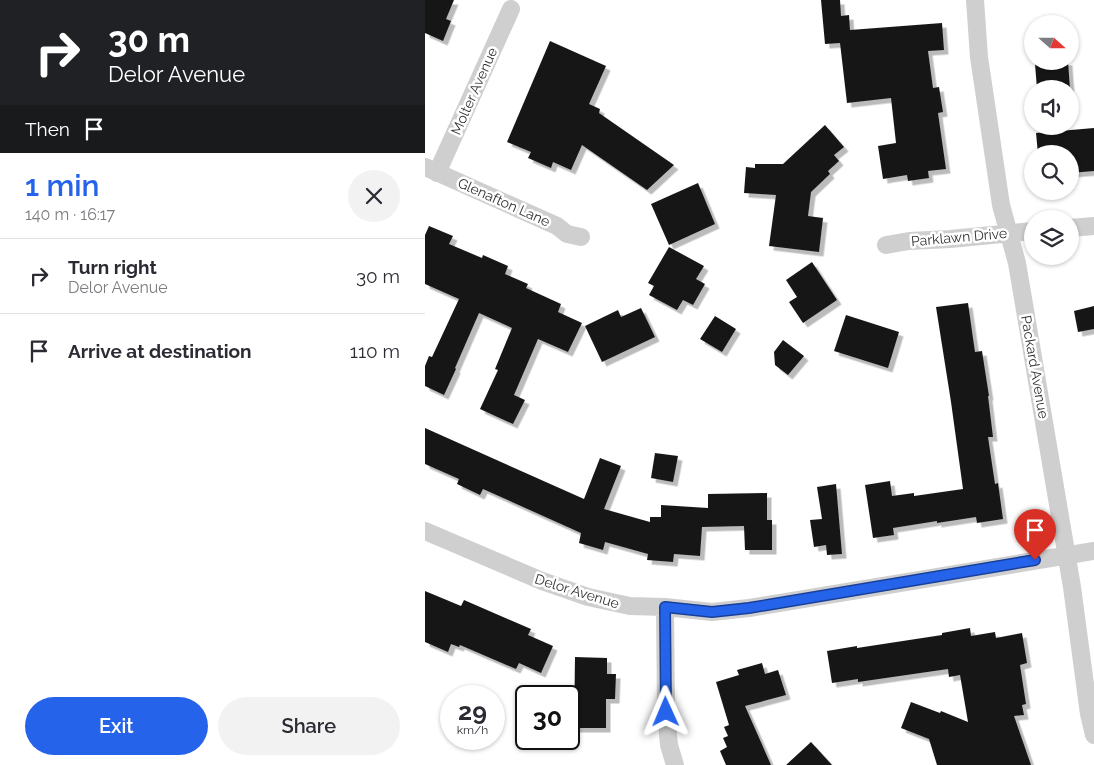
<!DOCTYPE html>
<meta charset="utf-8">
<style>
body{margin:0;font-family:Raleway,sans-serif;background:#f2f2f3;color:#2b2b33;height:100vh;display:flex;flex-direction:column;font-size:19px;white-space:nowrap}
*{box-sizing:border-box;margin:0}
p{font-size:16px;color:#7c7c81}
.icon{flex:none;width:28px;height:28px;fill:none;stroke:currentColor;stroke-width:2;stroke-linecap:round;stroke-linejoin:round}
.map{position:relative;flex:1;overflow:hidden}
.sheet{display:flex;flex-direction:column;background:#fff;width:425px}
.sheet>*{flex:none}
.banner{background:#202124;color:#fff;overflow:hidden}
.needle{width:32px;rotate:111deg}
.tools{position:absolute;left:599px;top:15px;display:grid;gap:10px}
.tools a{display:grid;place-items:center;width:55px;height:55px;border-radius:50%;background:#fff;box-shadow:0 1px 4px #0004;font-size:25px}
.speed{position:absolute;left:15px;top:685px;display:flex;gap:10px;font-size:25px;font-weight:700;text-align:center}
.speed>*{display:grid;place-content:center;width:65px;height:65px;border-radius:50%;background:#fff;box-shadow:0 1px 4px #0004;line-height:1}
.speed small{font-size:12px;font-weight:400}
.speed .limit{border:2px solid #111;border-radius:8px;background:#fff;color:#111}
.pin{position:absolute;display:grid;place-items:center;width:42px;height:42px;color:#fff;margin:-51px -21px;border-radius:50% 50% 50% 0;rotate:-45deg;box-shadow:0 0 5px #0007}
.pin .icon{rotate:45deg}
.me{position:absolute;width:55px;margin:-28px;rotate:359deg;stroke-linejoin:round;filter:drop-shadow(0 0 4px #0008)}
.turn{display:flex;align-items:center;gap:18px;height:105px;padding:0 25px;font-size:22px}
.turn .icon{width:65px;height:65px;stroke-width:2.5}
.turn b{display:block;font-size:35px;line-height:42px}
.then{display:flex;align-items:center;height:48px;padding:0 25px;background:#0003;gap:10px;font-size:19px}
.round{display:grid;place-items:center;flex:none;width:52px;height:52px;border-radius:26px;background:#f2f2f3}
.head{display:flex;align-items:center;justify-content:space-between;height:85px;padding:0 25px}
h1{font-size:30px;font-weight:600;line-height:38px;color:#2563eb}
.action{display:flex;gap:10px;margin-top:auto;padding:10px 25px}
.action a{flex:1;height:58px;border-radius:30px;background:#2563eb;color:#fff;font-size:20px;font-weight:600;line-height:58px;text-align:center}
.action a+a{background:#f2f2f3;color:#2b2b33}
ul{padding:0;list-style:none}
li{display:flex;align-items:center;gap:15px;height:75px;padding:0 25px;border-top:1px solid #e1e1e2}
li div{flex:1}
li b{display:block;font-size:19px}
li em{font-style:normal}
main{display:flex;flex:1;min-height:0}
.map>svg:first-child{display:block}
.building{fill:#191919;filter:url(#shadow)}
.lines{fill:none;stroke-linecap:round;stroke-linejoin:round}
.minor{stroke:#cfcfcf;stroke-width:18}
.route-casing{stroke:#184099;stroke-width:12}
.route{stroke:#2563eb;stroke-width:9}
.labels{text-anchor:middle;stroke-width:5;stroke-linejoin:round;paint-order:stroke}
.street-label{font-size:14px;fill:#323232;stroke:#fff}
</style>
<main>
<section class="sheet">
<div class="banner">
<div class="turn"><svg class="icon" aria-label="right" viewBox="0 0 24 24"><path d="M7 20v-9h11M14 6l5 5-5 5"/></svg><div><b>30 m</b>Delor Avenue</div></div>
<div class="then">Then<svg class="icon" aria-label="arrive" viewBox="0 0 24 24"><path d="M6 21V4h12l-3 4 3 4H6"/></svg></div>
</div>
<div class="head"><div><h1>1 min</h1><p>140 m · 16:17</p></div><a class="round"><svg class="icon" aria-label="close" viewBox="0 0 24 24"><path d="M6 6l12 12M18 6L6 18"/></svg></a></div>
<ul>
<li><svg class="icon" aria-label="right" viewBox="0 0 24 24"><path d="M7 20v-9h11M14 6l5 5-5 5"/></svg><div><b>Turn right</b><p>Delor Avenue</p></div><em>30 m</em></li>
<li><svg class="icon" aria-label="arrive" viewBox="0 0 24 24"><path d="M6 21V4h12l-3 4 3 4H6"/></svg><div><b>Arrive at destination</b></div><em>110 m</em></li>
</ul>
<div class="action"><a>Exit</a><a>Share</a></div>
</section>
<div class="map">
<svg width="669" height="765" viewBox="0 0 669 765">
<defs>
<filter id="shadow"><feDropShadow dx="4.5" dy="4.5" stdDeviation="0" flood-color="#0004"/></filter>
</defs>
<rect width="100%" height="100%" fill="#fff"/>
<path class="building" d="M 0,0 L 29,0 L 21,19 L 26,21 L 18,41 L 0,33 Z
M 396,0 L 415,0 L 416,16 L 424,15 L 425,30 L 517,23 L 519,50 L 503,51 L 508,88 L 514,87 L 518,112 L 513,113 L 521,169 L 503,171 L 504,178 L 483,181 L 482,175 L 458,179 L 453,146 L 471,143 L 466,98 L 422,103 L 415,43 L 400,44 Z
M 125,41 L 181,66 L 164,104 L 175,109 L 174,113 L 249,165 L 222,190 L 157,145 L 146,170 L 128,162 L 126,168 L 103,158 L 106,152 L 82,142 Z
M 637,61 L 643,61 L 645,89 L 612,89 L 610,64 Z
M 400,125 L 419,147 L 409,155 L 414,161 L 403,171 L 405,174 L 386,192 L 383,216 L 398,218 L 394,252 L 344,246 L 351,195 L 319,193 L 321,167 L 330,168 L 330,164 L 358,164 Z
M 669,128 L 669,171 L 645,173 L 645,154 L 613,154 L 611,133 Z
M 273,183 L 290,224 L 244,245 L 226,204 Z
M 4,226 L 28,236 L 24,244 L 57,258 L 58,255 L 83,266 L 80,274 L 103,284 L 101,288 L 136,304 L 133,312 L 157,323 L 143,352 L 113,339 L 89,395 L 100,400 L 88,424 L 55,409 L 73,370 L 70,369 L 87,328 L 54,313 L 30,368 L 31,369 L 19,395 L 0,386 L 0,366 L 4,356 L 7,357 L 34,299 L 0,284 L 0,235 Z
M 244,247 L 279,266 L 271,279 L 280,284 L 268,305 L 258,300 L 252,310 L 224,295 L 229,286 L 223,283 Z
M 387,262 L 412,300 L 378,323 L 364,302 L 372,297 L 361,280 Z
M 543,303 L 550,352 L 557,351 L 564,396 L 563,396 L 568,437 L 563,437 L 570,484 L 573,483 L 578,519 L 552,523 L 551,517 L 512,523 L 512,521 L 468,528 L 469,535 L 448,538 L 440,485 L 465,481 L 467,496 L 489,493 L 489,496 L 538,489 L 526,402 L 511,307 Z
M 669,306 L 669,329 L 653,332 L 649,311 Z
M 216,308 L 230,337 L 177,362 L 160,326 L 193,310 L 196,317 Z
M 421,315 L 474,332 L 463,368 L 409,351 Z
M 290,316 L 311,329 L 297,352 L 275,339 Z
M 358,340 L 379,356 L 363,375 L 350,365 L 349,352 Z
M 0,428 L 159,499 L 175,458 L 196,466 L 179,509 L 225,522 L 225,517 L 236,517 L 236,505 L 283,508 L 283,494 L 342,493 L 342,520 L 347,520 L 347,550 L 320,550 L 319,526 L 277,527 L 275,556 L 249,554 L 248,562 L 222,560 L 223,554 L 180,542 L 178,550 L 154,543 L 156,533 L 58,489 L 55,495 L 32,484 L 34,479 L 0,464 Z
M 230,453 L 253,456 L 248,482 L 226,478 Z
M 411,484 L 417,554 L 402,555 L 401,545 L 389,547 L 385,520 L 397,519 L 392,487 Z
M 0,591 L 36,606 L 39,600 L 106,629 L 103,635 L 128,646 L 116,673 L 94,663 L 91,669 L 35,645 L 34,647 L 26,644 L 23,652 L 0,642 Z
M 545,628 L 546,636 L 570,632 L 571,638 L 597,633 L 602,663 L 595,665 L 601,704 L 597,705 L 599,715 L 589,716 L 606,765 L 512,765 L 504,739 L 476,728 L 486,702 L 515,713 L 516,711 L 543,722 L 535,675 L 524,677 L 523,669 L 433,682 L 433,679 L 407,683 L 402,651 L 432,646 L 432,648 L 517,635 L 517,633 Z
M 150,657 L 182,658 L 182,674 L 191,674 L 190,699 L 181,699 L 181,728 L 149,728 Z
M 337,663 L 340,674 L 353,670 L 361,695 L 320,706 L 346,765 L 301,765 L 295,751 L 302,747 L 298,738 L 303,736 L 299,727 L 304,725 L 291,682 L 314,675 L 312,670 Z
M 386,742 L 407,765 L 361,765 Z"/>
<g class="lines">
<path class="minor" d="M 550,0 L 554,57 L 576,205 L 592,263 L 647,587 L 664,714 L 669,735
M 0,167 L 132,226 L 142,234 L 156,237
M 12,173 L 86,9
M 645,228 L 669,226
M 461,245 L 484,241 L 525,239 L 608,231
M 0,531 L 117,581 L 163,597 L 205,606 L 240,607 L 287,612 L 324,608 L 669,551
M 240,607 L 241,712 L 244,745 L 250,765"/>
</g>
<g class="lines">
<g class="route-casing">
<path id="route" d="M 241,712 L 240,607 L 287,612 L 324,608 L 610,560"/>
</g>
<use href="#route" class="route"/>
</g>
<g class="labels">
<g class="street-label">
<text transform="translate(49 91) rotate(-66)" y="5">Molter Avenue</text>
<text transform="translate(79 202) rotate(24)" y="5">Glenafton Lane</text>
<text transform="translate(534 237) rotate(-5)" y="5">Parklawn Drive</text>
<text transform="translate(610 367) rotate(80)" y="5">Packard Avenue</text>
<text transform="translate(152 591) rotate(17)" y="5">Delor Avenue</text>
</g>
</g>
</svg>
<div class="tools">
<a><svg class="needle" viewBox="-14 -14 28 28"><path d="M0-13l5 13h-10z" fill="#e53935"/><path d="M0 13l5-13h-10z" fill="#7c7c81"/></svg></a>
<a><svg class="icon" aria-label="sound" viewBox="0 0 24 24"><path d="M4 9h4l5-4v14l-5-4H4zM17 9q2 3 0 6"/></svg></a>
<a><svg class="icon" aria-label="search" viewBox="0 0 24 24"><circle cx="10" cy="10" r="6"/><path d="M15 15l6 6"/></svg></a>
<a><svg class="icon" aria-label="layers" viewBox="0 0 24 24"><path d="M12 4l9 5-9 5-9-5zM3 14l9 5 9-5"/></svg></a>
</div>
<div class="speed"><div>29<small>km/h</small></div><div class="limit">30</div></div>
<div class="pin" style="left:610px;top:560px;background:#d93025"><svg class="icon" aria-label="arrive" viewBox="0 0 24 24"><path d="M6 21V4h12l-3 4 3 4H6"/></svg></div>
<svg class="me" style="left:241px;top:712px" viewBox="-20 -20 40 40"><path d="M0-17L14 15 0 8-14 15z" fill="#2563eb" stroke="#fff" stroke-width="4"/></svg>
</div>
</main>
